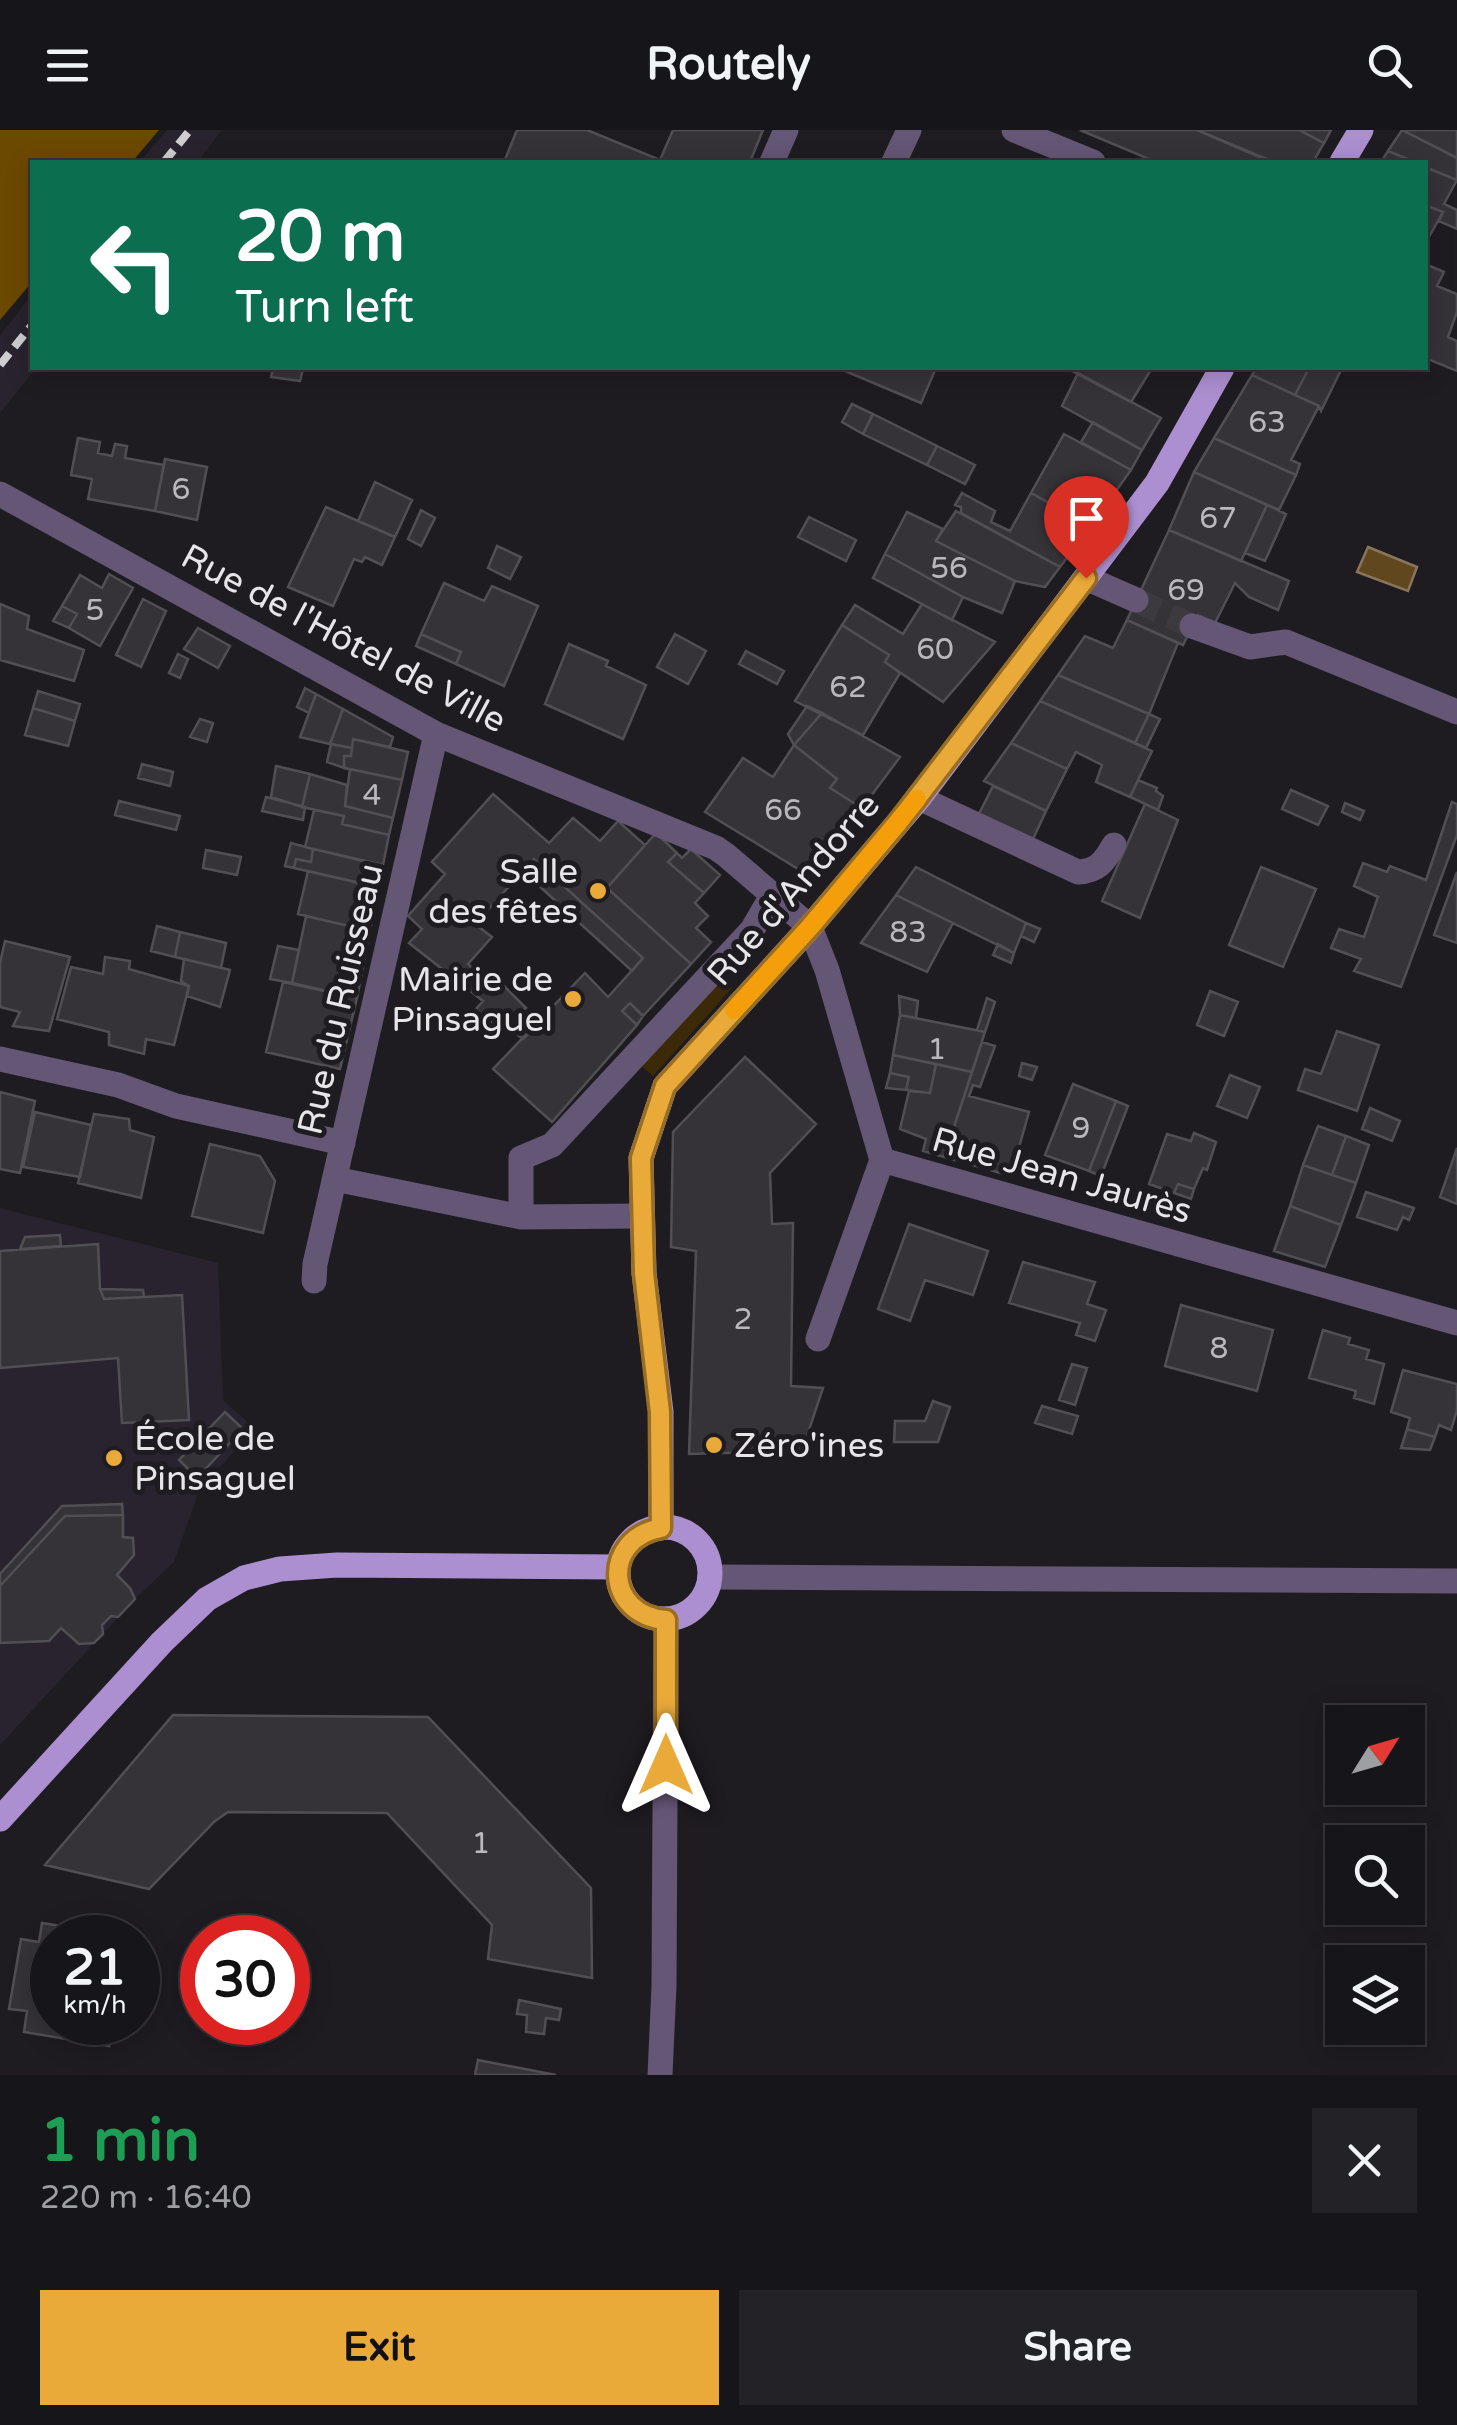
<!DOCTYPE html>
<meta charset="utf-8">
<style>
body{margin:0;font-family:"Varela Round",sans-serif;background:#232226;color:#f1f3f6;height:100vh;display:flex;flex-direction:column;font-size:38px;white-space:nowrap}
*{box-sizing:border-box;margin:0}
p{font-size:32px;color:#9e9fa2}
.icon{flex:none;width:55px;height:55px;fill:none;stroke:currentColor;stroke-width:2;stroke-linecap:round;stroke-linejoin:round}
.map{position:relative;height:1945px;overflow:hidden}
.panel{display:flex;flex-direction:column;background:#161519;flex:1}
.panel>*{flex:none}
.top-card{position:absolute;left:30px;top:30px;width:1398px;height:210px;border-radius:0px;box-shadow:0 5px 25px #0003,0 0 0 2px #353438;background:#0b6e4f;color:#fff;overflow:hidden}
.needle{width:65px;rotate:53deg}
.buttons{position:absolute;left:1325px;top:1575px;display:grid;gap:20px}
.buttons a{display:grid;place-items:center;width:100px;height:100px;border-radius:0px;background:#161519;box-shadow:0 5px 25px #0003,0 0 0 2px #353438;font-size:50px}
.speed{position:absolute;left:30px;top:1785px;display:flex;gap:20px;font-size:50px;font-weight:700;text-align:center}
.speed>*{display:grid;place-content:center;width:130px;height:130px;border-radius:50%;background:#161519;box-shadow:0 5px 25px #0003,0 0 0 2px #353438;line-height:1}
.speed small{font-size:25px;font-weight:400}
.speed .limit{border:15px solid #d22;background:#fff;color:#111}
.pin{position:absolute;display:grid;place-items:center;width:85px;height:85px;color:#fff;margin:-102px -42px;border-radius:50% 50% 50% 0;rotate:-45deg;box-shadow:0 0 10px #0007}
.pin .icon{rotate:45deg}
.me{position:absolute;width:110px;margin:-55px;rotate:0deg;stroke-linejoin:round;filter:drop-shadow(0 0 8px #0008)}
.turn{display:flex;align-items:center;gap:35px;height:210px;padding:0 40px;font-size:45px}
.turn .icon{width:130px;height:130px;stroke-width:2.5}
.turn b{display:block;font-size:70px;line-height:85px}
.round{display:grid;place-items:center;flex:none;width:105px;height:105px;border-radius:0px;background:#232226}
.head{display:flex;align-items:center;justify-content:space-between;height:170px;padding:0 40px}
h1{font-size:60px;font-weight:700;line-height:75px;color:#1e9e55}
.action{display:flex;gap:20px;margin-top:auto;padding:20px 40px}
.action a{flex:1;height:115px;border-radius:0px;background:#eaaa39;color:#111;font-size:40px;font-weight:700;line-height:115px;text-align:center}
.action a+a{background:#232226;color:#f1f3f6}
header{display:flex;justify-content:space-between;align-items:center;height:130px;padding:0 40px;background:#161519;font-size:45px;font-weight:700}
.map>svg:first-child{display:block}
.built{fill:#28232e}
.green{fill:#3c2907}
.forest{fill:#6c4900}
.water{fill:#61471d;stroke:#89765a;stroke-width:2.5}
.building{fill:#353338;stroke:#514f54;stroke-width:2.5}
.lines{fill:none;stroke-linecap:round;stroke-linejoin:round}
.minor-tunnel{stroke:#3c3a3f;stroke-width:25;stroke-dasharray:25 12;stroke-linecap:butt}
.minor{stroke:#645675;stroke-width:25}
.major{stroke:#ac8fd0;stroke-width:25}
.rail{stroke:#cfced1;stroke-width:8;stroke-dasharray:15 8;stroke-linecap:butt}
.route-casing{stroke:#986e25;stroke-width:25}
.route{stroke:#eaaa39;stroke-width:18}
.slow{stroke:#f59e0b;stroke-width:18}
.poi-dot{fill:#eaaa39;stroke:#1e1c21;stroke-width:4}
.labels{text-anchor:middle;stroke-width:10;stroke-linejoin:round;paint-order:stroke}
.number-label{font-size:30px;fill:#bab8bc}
.street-label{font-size:35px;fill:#e6e5e8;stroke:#1e1c21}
.poi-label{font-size:35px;fill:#e6e5e8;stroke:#1e1c21;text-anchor:end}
</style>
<header><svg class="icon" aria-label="menu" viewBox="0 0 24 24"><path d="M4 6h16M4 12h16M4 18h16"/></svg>Routely<svg class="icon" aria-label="search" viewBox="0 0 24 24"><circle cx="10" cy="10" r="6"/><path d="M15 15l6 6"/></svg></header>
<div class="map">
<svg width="1457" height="1945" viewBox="0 0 1457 1945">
<rect width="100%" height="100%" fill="#1e1c21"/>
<path class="built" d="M 167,0 L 222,0 L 197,32 L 140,32 Z
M 32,164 L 32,238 L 36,238 L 0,283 L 0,206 Z
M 0,1078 L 218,1133 L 223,1270 L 255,1299 L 200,1358 L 174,1432 L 135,1469 L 0,1615 Z"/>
<path class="green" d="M 718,846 L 732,858 L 653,946 L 639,934 Z"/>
<path class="forest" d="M 0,0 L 159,0 L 132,32 L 32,32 L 32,152 L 0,190 Z"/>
<path class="water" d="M 1368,417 L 1417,437 L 1408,461 L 1357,442 Z"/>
<path class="building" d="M 517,0 L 587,0 L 660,30 L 673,0 L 763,0 L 750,32 L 504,32 Z
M 1080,0 L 1197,0 L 1271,32 L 1156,32 Z
M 1197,0 L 1299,0 L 1324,13 L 1313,32 L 1274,32 Z
M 1299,0 L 1331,0 L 1324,13 Z
M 1402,0 L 1457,28 L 1457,50 L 1425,37 L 1425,32 L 1415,32 L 1388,21 Z
M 1402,0 L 1457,0 L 1457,28 Z
M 1388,21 L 1415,32 L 1381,32 Z
M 1425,37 L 1457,50 L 1444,74 L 1457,80 L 1457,99 L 1439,91 L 1443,82 L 1425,75 Z
M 1425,75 L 1443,82 L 1425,114 Z
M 1425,134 L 1444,142 L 1437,156 L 1457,164 L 1457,182 L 1448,207 L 1457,211 L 1457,241 L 1425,228 Z
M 273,238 L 303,239 L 300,251 L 271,247 Z
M 838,238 L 936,238 L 921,273 Z
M 1066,238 L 1152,238 L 1131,272 Z
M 1257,238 L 1309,238 L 1295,265 L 1252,245 Z
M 1309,238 L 1342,238 L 1321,281 L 1319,276 L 1295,265 Z
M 1078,243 L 1161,288 L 1142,320 L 1062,276 Z
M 1252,245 L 1319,276 L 1291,330 L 1300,334 L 1296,345 L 1214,308 Z
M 852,274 L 873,284 L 863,304 L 842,292 Z
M 873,284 L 937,316 L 927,335 L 863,304 Z
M 1093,292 L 1142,320 L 1131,340 L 1081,312 Z
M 1064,304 L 1131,340 L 1091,396 L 1031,363 Z
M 78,308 L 100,312 L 98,323 L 112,326 L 115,314 L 127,316 L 125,328 L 164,335 L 155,381 L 88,369 L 92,349 L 71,345 Z
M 1214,308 L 1296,345 L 1279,380 L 1194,342 Z
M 937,316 L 975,335 L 965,354 L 927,335 Z
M 165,329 L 207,337 L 197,390 L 155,381 Z
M 1194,342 L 1267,375 L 1241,431 L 1169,400 Z
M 375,352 L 412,370 L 395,407 L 358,391 Z
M 962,363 L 995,381 L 991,392 L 1010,401 L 1031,363 L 1091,396 L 1060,437 L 961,383 L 961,377 L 955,375 Z
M 1267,375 L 1286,384 L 1265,431 L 1245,423 Z
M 326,377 L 395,407 L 382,435 L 365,427 L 362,432 L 354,429 L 333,476 L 288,457 Z
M 421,380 L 435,388 L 421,416 L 408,409 Z
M 956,381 L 1060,437 L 1045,457 L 1015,451 L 936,411 Z
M 907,382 L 943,399 L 936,411 L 1015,451 L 1002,483 L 963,467 L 885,424 Z
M 809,387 L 856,410 L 846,431 L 798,407 Z
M 1169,400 L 1289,451 L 1278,480 L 1249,467 L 1235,453 L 1215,493 L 1198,485 L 1183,515 L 1127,490 Z
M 497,416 L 521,427 L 510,449 L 488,438 Z
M 885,424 L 963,467 L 952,490 L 873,448 Z
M 109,444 L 133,458 L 100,516 L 69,498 L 77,484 L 62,476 L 80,445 L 102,458 Z
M 444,453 L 484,471 L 492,456 L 538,476 L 504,556 L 456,534 L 461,522 L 421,504 Z
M 143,469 L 166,481 L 141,537 L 116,525 Z
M 0,474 L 29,486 L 27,499 L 84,520 L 74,551 L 0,530 Z
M 922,474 L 995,512 L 943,572 L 885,532 L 889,525 L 842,495 L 855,475 L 903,504 Z
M 62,476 L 77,484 L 69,498 L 53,491 Z
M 1127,490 L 1178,513 L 1149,584 L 1058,545 L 1085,506 L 1113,518 Z
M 842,495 L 889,525 L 885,532 L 900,543 L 863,605 L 795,571 Z
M 198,498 L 230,516 L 218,538 L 184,519 Z
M 421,504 L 461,522 L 456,534 L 416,516 Z
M 675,504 L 706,521 L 688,554 L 657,537 Z
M 569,514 L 608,531 L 606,536 L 646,555 L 623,609 L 545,574 Z
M 746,521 L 784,541 L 777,554 L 739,534 Z
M 178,524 L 188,529 L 180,548 L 169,543 Z
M 1058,545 L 1149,584 L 1135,613 L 1040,571 Z
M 305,558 L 316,564 L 309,583 L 297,577 Z
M 38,561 L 80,574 L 75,591 L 33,578 Z
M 316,564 L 343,579 L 330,614 L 300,607 Z
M 1040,571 L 1152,621 L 1130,667 L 1096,652 L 1102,635 L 1076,622 L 1067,639 L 1011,613 Z
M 807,576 L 822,583 L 794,615 L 788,604 Z
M 33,578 L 75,591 L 68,616 L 25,605 Z
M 343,579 L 393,607 L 390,617 L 353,609 L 352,618 L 330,614 Z
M 822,583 L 900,627 L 862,678 L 830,658 L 837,649 L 794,615 Z
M 1149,584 L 1160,589 L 1146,618 L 1135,613 Z
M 200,589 L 213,593 L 207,612 L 190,607 Z
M 353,609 L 408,622 L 402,650 L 344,638 L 344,626 L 351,626 Z
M 1011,613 L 1067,639 L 1046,681 L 984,651 Z
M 331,614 L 352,618 L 351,626 L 344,626 L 344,638 L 327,632 Z
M 794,615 L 837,649 L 830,658 L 862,678 L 808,745 L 705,682 L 743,628 L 773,647 Z
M 142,634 L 173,642 L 170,656 L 138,648 Z
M 276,636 L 310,644 L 302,677 L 271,667 Z
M 350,639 L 402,650 L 393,688 L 345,676 Z
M 310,644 L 347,655 L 345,676 L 393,688 L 389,705 L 342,694 L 344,686 L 302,677 Z
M 1138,650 L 1157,658 L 1156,661 L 1163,666 L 1158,680 L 1130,667 Z
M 993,656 L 1046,681 L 1032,711 L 978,686 Z
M 1291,660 L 1328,676 L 1318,695 L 1282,679 Z
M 493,664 L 549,713 L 573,688 L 600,711 L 618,691 L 645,715 L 607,758 L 691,834 L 643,886 L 630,873 L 622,881 L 637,895 L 552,992 L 493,939 L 585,843 L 608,867 L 643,828 L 534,729 L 475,794 L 492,807 L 468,834 L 482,847 L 469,860 L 409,813 L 422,799 L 408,786 L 445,744 L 432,732 Z
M 266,667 L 305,677 L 303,690 L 262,681 Z
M 119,671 L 180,686 L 176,700 L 115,685 Z
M 1452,672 L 1457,674 L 1457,705 L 1401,857 L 1354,841 L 1361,829 L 1331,818 L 1339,799 L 1364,807 L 1378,767 L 1354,756 L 1363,733 L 1387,742 L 1390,736 L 1426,750 Z
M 1345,673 L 1364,681 L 1360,690 L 1342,682 Z
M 1145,674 L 1178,690 L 1140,788 L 1102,771 Z
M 314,680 L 344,686 L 342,694 L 389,705 L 383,735 L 305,717 Z
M 656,703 L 677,723 L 668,732 L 704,763 L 695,773 L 708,786 L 696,798 L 711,812 L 691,834 L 607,758 Z
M 291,713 L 313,719 L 311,732 L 296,729 L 294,738 L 285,736 Z
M 313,719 L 376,734 L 372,756 L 294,738 L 296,729 L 311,732 Z
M 691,719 L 720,745 L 704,763 L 668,732 L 677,723 L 682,728 Z
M 206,720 L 241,727 L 237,745 L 203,738 Z
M 534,729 L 643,828 L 632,841 L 524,742 Z
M 916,737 L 1026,793 L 1014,823 L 896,765 Z
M 1261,737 L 1316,759 L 1283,837 L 1229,815 Z
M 308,741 L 378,757 L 370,801 L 298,784 Z
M 1457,742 L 1457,813 L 1434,805 Z
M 896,765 L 953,793 L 927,842 L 861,813 Z
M 306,786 L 370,801 L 357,868 L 292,853 Z
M 1026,793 L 1040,799 L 1034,812 L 1021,806 Z
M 157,796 L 180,802 L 175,827 L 151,821 Z
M 180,802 L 226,813 L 221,838 L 175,827 Z
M 5,811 L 70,827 L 49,901 L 13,896 L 20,882 L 0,877 L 0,833 Z
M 998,814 L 1014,823 L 1011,833 L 993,825 Z
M 278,816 L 299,820 L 292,853 L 270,849 Z
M 105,827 L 130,831 L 129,839 L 189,856 L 174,915 L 146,909 L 144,924 L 109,915 L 109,902 L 57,889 L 71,837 L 103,844 Z
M 184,829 L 230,840 L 220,877 L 187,866 L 189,856 L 181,851 Z
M 482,847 L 494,857 L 500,852 L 526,878 L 521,882 L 536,896 L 523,909 L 507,896 L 502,902 L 476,879 L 483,871 L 469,860 Z
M 283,852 L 357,868 L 340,939 L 266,922 Z
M 1210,861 L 1238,872 L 1224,906 L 1197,895 Z
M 899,866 L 918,871 L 916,888 L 900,885 Z
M 987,868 L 995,872 L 985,902 L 977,900 Z
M 630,873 L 643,886 L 637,895 L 622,881 Z
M 900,885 L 985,902 L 972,942 L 893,925 Z
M 1337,901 L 1379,915 L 1357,981 L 1298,960 L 1305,939 L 1321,944 Z
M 982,912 L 995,916 L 980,957 L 973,955 L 969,966 L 1029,982 L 1011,1046 L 944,1027 Z
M 893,925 L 936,934 L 930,963 L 906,960 L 909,947 L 890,943 Z
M 745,927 L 816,994 L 770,1043 L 772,1094 L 793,1093 L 791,1256 L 823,1258 L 802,1321 L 689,1324 L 696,1121 L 671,1117 L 673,1002 Z
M 1022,933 L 1037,937 L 1032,950 L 1019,946 Z
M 936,934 L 972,942 L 944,1027 L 923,1021 L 926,1009 L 900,999 L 909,961 L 930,963 Z
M 890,943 L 909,947 L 906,960 L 886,958 Z
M 1230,945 L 1260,957 L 1247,988 L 1217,976 Z
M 1073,954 L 1116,971 L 1089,1041 L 1045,1025 Z
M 0,962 L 35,971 L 20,1043 L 0,1039 Z
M 1116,971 L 1128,976 L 1101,1046 L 1089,1041 Z
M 1370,978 L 1400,991 L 1392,1011 L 1362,999 Z
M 35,982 L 91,995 L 80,1047 L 23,1037 Z
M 94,984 L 129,989 L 130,1000 L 154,1007 L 141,1068 L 78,1053 Z
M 1318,996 L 1346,1006 L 1332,1045 L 1303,1035 Z
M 1194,1003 L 1216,1012 L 1207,1040 L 1203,1038 L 1194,1059 L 1178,1054 L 1174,1063 L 1149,1054 L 1167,1004 L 1191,1011 Z
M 1346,1006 L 1369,1015 L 1356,1053 L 1332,1045 Z
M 210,1014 L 260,1026 L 275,1051 L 263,1103 L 192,1086 Z
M 1457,1018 L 1457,1074 L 1440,1067 Z
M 1303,1035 L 1356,1053 L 1341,1095 L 1290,1076 Z
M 1178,1054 L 1194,1059 L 1191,1069 L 1174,1063 Z
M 1366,1062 L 1414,1078 L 1409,1090 L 1403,1087 L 1397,1100 L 1357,1087 Z
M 1290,1076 L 1341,1095 L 1325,1137 L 1274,1121 Z
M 909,1094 L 988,1121 L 973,1165 L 925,1150 L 910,1191 L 878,1179 Z
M 60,1105 L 61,1116 L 20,1119 L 25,1107 Z
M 98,1114 L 100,1159 L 104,1169 L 182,1165 L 189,1290 L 122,1293 L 118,1228 L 0,1238 L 0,1121 Z
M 1023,1132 L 1095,1152 L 1087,1174 L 1106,1180 L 1095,1211 L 1076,1205 L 1080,1193 L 1009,1173 Z
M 100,1159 L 143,1160 L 144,1167 L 104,1169 Z
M 1181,1175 L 1273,1200 L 1257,1261 L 1165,1236 Z
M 1323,1200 L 1350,1208 L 1348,1214 L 1369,1220 L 1366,1229 L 1384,1234 L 1374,1274 L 1354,1268 L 1356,1261 L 1309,1248 Z
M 1072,1234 L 1087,1238 L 1075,1275 L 1059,1270 Z
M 1403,1240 L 1457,1254 L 1457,1280 L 1451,1300 L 1439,1295 L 1435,1307 L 1407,1299 L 1410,1288 L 1391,1282 Z
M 933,1271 L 950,1277 L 938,1312 L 894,1312 L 895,1291 L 925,1291 Z
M 1042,1276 L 1078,1286 L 1072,1304 L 1035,1293 Z
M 225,1282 L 243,1299 L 197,1348 L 179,1330 Z
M 1407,1299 L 1435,1307 L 1430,1320 L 1401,1318 Z
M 122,1374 L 123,1385 L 65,1386 L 0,1456 L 0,1444 L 62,1376 Z
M 123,1385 L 123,1407 L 133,1408 L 134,1425 L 117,1445 L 130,1458 L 135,1469 L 118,1487 L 111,1486 L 102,1495 L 103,1504 L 94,1513 L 79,1514 L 61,1498 L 49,1511 L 0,1513 L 0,1456 L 65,1386 Z
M 173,1585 L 428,1587 L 591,1758 L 592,1848 L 488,1829 L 492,1795 L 387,1683 L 228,1682 L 215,1691 L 149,1759 L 45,1735 Z
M 42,1793 L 107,1803 L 106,1808 L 52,1808 L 52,1892 L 124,1892 L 122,1901 L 110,1900 L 109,1916 L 24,1902 L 27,1881 L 9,1879 L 21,1809 L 39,1812 Z
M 519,1870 L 561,1879 L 559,1890 L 546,1888 L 544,1904 L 526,1902 L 527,1885 L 517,1884 Z
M 478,1930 L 556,1945 L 475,1945 Z"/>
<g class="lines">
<path class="minor-tunnel" d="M 1136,470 L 1192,496"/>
<path class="minor" d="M 1014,0 L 1093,32
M 772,32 L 786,0
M 894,32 L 909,0
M 0,364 L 436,604 L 716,718 L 726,725 L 810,797 L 827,840 L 882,1030 L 1457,1193
M 1086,448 L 1136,470
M 1192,496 L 1250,517 L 1286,512 L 1457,582
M 919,668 L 1078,742 C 1098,741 1104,732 1114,715
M 0,929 L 118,955 L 176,976 L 343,1013
M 335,1049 L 521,1087
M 641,1086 L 521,1087 L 521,1028 L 552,1015 L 752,800 L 773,764
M 314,1151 L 315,1134 L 436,604
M 818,1209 L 882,1030
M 710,1447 L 1457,1451
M 660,1945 L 664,1856 L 666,1489"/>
<path class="major" d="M 1342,32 L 1361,0
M618 1443a46 46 0 1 1 92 0a46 46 0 1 1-92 0Z
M 661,1398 L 661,1282 L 644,1143 L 641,1028 L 665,956 L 810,797 L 919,668 L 1157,353 L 1222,238
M 0,1689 L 162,1512 L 207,1469 L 244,1448 L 280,1439 L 337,1435 L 618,1437"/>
<path class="rail" d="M 164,32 L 190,0
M 0,235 L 32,195"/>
</g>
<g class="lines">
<g class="route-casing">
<path id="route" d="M 666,1635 L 666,1490 C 605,1485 601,1409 661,1398 L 660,1282 L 644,1143 L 641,1028 L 665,956 L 810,797 L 897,694 L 1086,448"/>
</g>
<use href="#route" class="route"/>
<path class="slow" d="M 734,880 L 810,797 L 917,669"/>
</g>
<g class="poi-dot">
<circle cx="598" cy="761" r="10"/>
<circle cx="573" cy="869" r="10"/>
<circle cx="714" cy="1315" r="10"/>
<circle cx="114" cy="1328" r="10"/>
</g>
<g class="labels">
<g class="number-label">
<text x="1267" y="302">63</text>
<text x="181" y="369">6</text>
<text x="1218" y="398">67</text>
<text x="949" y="448">56</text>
<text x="1186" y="470">69</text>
<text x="95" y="490">5</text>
<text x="935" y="529">60</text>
<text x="848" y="567">62</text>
<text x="372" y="675">4</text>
<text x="783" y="690">66</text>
<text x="908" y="812">83</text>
<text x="937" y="929">1</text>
<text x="1081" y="1008">9</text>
<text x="743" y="1199">2</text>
<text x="1219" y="1228">8</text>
<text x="481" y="1723">1</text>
</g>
<g class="street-label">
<text transform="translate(344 508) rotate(28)" y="12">Rue de l'Hôtel de Ville</text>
<text transform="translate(793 759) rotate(-49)" y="12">Rue d'Andorre</text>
<text transform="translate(340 869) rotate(-77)" y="12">Rue du Ruisseau</text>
<text transform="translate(1062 1045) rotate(16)" y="12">Rue Jean Jaurès</text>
</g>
<g class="poi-label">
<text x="578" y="753">Salle<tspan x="578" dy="40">des fêtes</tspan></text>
<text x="553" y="861">Mairie de<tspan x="553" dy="40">Pinsaguel</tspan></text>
<text x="134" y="1320" text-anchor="start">École de<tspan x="134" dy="40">Pinsaguel</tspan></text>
<text x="734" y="1327" text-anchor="start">Zéro'ines</text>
</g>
</g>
</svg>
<div class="buttons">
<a><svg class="needle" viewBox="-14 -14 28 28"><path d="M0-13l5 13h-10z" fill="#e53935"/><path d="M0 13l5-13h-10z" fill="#9e9fa2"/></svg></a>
<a><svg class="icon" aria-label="search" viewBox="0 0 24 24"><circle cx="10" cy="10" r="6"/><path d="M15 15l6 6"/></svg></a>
<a><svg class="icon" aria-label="layers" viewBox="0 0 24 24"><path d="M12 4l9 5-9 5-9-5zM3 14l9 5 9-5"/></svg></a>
</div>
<div class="speed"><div>21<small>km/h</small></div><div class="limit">30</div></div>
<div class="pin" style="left:1086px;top:448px;background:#d93025"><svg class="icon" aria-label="arrive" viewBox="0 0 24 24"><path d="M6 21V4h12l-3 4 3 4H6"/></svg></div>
<svg class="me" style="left:666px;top:1635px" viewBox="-20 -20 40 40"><path d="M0-17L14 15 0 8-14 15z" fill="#eaaa39" stroke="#fff" stroke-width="4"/></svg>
<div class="top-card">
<div class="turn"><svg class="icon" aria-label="left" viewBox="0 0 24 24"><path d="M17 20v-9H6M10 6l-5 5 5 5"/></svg><div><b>20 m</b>Turn left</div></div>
</div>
</div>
<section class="panel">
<div class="head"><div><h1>1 min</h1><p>220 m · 16:40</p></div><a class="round"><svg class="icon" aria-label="close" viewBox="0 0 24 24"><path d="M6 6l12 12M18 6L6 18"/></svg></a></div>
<div class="action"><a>Exit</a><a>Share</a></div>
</section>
